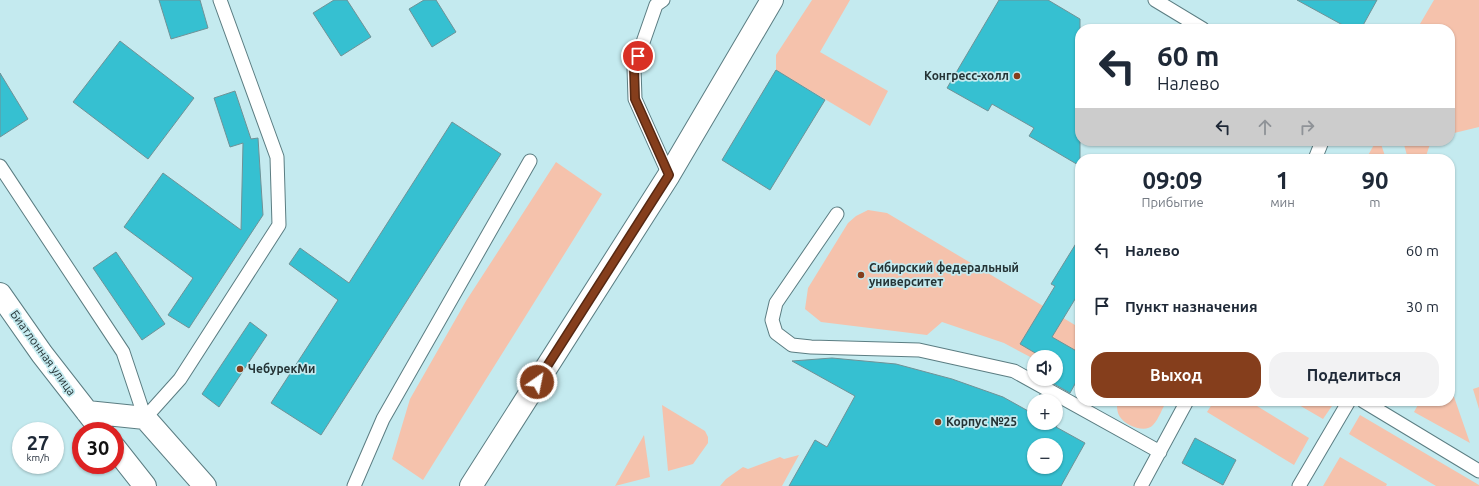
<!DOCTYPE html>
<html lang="ru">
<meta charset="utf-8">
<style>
body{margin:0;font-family:Ubuntu,sans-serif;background:#f2f2f3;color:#1f2937;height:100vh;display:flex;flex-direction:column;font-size:15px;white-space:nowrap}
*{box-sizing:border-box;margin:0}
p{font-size:13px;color:#747a83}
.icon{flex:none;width:22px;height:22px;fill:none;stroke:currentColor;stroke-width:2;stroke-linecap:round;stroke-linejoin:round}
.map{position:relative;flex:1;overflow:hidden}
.drawer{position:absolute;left:1075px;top:154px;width:380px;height:252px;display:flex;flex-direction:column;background:#fff;border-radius:16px;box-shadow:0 1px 3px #0004}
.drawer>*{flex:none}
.banner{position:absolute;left:1075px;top:24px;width:380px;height:122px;border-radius:16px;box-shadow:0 1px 3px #0004;background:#fff;color:#1f2937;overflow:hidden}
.tools{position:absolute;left:1027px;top:350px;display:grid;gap:8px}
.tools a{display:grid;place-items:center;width:36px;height:36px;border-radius:50%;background:#fff;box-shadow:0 1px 3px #0004;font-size:20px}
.speed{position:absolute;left:12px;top:422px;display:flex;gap:8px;font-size:20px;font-weight:700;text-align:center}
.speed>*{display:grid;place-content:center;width:52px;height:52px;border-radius:50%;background:#fff;box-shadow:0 1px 3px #0004;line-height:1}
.speed small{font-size:10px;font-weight:400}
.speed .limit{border:6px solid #d22;background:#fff;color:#111}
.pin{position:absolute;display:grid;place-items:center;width:34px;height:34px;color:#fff;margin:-17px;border:2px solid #fff;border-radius:50%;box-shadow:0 1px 4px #0007}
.me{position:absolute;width:44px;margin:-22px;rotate:33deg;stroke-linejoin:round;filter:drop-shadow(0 0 3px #0008)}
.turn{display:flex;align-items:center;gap:14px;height:84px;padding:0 16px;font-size:18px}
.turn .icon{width:52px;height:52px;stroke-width:2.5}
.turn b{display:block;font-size:28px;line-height:34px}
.lanes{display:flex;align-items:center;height:38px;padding:0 16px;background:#0003;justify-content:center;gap:20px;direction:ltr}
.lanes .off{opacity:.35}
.eta{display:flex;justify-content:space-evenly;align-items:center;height:68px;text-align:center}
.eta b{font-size:24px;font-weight:700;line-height:28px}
.primary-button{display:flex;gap:8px;margin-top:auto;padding:8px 16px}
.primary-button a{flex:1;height:46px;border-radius:16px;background:#853e1c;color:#fff;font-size:16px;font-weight:700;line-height:46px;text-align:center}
.primary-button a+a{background:#f2f2f3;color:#1f2937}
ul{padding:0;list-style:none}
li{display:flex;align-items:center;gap:12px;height:56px;padding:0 16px}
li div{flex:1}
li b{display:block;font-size:15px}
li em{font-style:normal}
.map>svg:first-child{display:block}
.green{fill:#f5c2ac}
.building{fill:#36c0d1;stroke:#6f9297;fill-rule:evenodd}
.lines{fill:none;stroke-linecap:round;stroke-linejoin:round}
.lane-casing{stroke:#5b7d82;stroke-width:15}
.street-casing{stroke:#5b7d82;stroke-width:24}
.lane{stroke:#fff;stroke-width:13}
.street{stroke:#fff;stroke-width:22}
.route-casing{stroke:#562812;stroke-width:10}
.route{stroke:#853e1c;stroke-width:7}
.poi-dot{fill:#853e1c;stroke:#c4eaef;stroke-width:1.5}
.labels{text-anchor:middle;stroke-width:3.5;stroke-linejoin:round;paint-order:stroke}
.poi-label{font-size:12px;font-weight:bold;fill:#243335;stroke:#c4eaef;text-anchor:start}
.street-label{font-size:12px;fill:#243335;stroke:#c4eaef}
</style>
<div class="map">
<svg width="1479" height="486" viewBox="0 0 1479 486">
<rect width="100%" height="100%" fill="#c4eaef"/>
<path class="green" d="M 812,0 L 850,0 L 820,52 L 888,91 L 870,126 L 776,70 L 776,55 Z
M 1434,0 L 1479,0 L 1479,127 L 1450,134 L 1450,29 L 1417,29 Z
M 1376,141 L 1380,141 L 1386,159 L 1366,159 Z
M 1403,141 L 1431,141 L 1425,159 L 1408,159 Z
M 556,162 L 602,194 L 423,480 L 392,459 L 410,399 L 466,301 Z
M 868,210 L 887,213 L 1080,328 L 1080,383 L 1056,370 L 1056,357 L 1034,357 L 1034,359 L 1004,343 L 942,322 L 927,335 L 821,322 L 805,309 L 808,288 L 848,223 L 856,216 Z
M 1479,387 L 1479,409 L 1473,389 Z
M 1450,391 L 1452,391 L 1470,443 L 1414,412 L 1420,401 L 1450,401 Z
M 1115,401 L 1167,401 C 1162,408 1159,419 1153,425 C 1145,434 1125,425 1120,417 C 1117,412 1117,408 1117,402 Z
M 1214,401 L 1249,401 L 1309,438 L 1294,465 L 1207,412 Z
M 1292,401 L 1331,401 L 1334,403 L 1323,419 Z
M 662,405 L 705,431 L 708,437 L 708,443 L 693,464 L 668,471 Z
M 1360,415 L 1479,485 L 1479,486 L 1436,486 L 1349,434 Z
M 644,435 L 650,477 L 615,486 Z
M 799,455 L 782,486 L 720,486 L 726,479 L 743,467 L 748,469 L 780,457 L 784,459 Z
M 1340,457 L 1387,484 L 1386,486 L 1323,486 Z"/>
<path class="building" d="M 159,0 L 200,0 L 208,28 L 171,39 Z
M 334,0 L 347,0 L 371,37 L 341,56 L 313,13 Z
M 424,0 L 436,0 L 456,32 L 432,47 L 409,9 Z
M 999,0 L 1048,0 L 1080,19 L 1080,166 L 1029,136 L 1034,128 L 992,104 L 988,111 L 947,88 Z
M 1297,0 L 1377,0 L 1361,29 L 1350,29 Z
M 120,41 L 194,98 L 148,159 L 73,102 Z
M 776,70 L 825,100 L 770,190 L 722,160 Z
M 0,73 L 28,119 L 0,137 Z
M 235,91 L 251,139 L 258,138 L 263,215 L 189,328 L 168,315 L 193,278 L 124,227 L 163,173 L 241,230 L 243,143 L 230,147 L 214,98 Z
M 452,122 L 501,154 L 321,435 L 271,403 L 338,300 L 289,264 L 300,248 L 349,283 Z
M 1080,237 L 1080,291 L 1052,337 L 1080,353 L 1080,375 L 1070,393 L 1047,380 L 1048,379 L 1056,379 L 1056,357 L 1042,357 L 1020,344 L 1055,286 L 1051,284 Z
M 116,252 L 165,324 L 142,340 L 93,268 Z
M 250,322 L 267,335 L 219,407 L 202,394 Z
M 832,358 L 896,364 L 952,379 L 1003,397 L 1030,412 L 1034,405 L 1034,423 L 1056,423 L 1056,403 L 1062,407 L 1057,415 L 1061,417 L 1056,427 L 1085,443 L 1061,486 L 789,486 L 815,440 L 827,447 L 855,396 L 792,361 ZM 1034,445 L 1056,445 L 1056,467 L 1034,467 Z
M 1040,394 L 1052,401 L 1036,401 Z
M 1195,438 L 1236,460 L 1223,485 L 1182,463 Z"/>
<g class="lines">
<g class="lane-casing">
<path id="lane" d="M 663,0 L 656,5 L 634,68 L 635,99 L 669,175
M 1155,0 L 1203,29
M 1315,159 L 1321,144 L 1321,141
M 0,166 L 123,352 L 145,418
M 837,214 L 776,303 L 772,320 L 776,333 L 792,345 L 811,347 L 919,350 L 1014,371 L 1160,452
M 1363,401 L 1479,471
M 145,418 L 180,379 L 279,225 L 277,157 L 220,0
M 354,486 L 383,419 L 530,161
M 1141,486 L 1187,401
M 1299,486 L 1349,401"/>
</g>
<g class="street-casing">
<path id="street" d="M 0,294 L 42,354 L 102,431
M 87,412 L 145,418 L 205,486
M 115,448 L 145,486
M 471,486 L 669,175 L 772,0"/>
</g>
<use href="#lane" class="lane"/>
<use href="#street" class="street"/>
</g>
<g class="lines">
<g class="route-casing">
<path id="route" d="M 537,382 L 669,175 L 635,99 L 634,68 L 638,56"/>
</g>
<use href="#route" class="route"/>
</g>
<g class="poi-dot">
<circle cx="1017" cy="76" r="4"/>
<circle cx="861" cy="275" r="4"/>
<circle cx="240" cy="369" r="4"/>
<circle cx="938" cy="422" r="4"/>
</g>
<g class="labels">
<g class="poi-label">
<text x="1009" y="80" text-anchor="end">Конгресс-холл</text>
<text x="869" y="272">Сибирский федеральный<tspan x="869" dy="14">университет</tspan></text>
<text x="248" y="373">ЧебурекМи</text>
<text x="946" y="426">Корпус №25</text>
</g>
<g class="street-label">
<text transform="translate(43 353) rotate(54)" y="4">Биатлонная улица</text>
</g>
</g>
</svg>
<div class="tools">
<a><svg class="icon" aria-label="sound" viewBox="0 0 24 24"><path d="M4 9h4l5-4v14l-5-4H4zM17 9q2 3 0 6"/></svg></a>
<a>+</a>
<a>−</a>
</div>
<div class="speed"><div>27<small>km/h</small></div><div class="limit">30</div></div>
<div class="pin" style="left:638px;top:56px;background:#d93025"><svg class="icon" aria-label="arrive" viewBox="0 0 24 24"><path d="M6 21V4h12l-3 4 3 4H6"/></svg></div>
<svg class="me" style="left:537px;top:382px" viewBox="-20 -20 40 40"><circle r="17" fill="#853e1c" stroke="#fff" stroke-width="3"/><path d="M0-11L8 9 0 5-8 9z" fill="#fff"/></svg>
<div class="banner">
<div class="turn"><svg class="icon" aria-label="left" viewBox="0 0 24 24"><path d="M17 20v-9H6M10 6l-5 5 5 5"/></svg><div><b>60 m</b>Налево</div></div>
<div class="lanes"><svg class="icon" aria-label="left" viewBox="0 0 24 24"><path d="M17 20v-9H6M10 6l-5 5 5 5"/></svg><svg class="icon off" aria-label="ahead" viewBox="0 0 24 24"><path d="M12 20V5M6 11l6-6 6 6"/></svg><svg class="icon off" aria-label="right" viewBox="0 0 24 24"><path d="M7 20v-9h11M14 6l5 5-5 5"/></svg></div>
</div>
<section class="drawer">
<div class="eta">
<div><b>09:09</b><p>Прибытие</p></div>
<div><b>1</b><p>мин</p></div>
<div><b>90</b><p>m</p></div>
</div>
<ul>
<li><svg class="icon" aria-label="left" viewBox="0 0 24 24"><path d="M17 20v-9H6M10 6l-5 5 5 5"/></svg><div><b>Налево</b></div><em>60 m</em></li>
<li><svg class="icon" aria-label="arrive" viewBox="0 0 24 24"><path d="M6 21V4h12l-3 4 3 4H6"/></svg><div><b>Пункт назначения</b></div><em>30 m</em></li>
</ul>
<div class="primary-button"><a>Выход</a><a>Поделиться</a></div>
</section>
</div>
